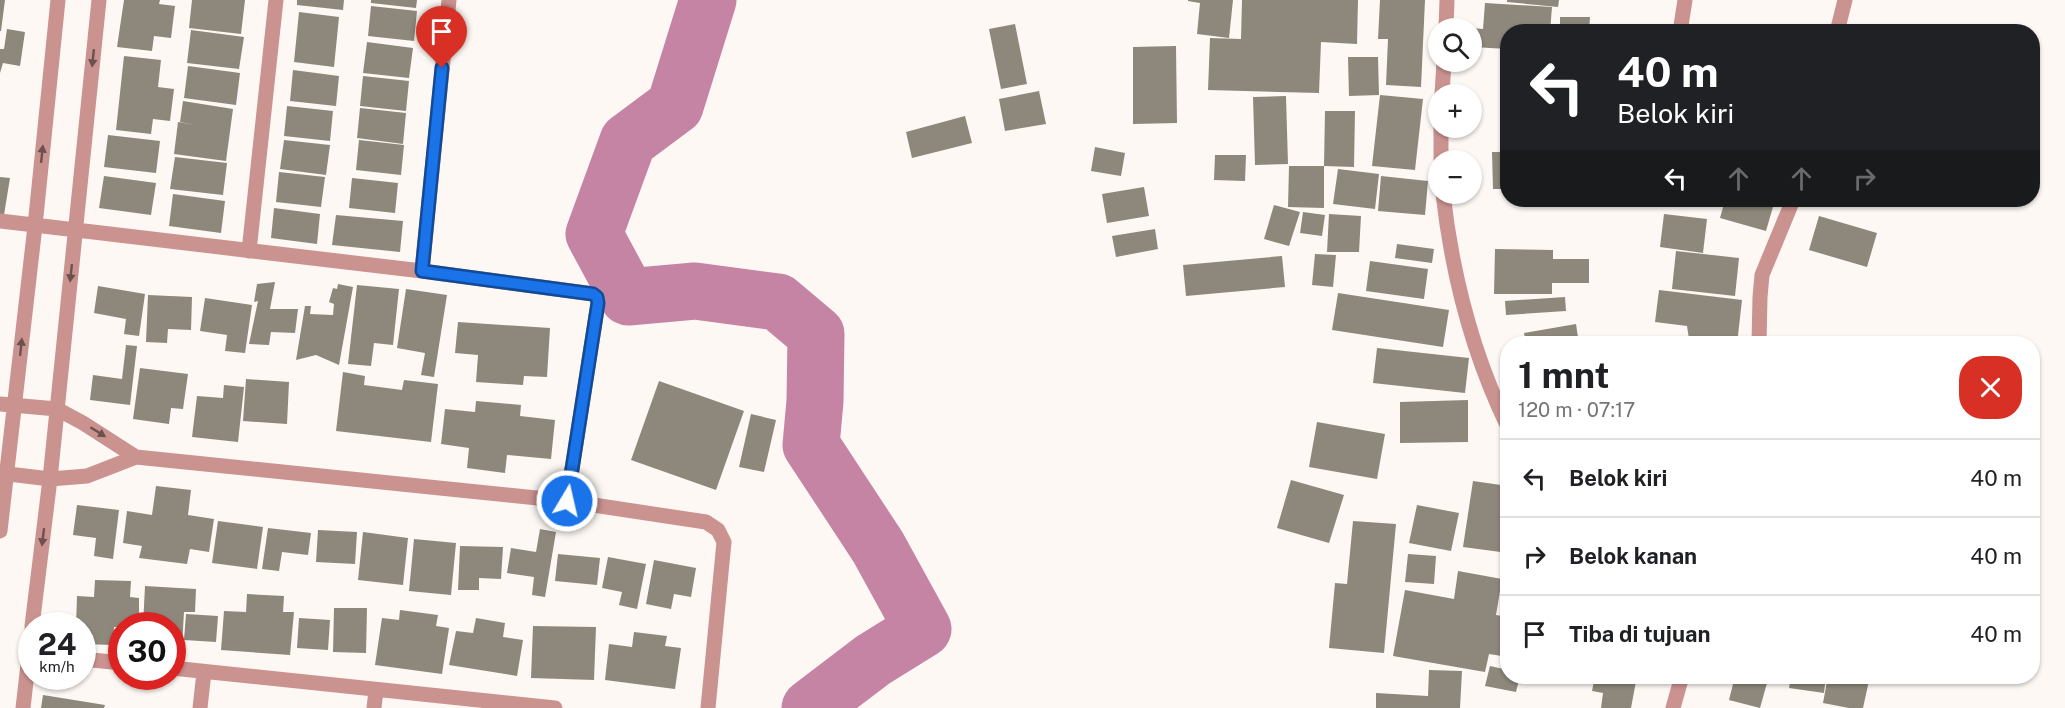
<!DOCTYPE html>
<html lang="id">
<meta charset="utf-8">
<style>
body{margin:0;font-family:"Public Sans",sans-serif;background:#f6f6f6;color:#202124;height:100vh;display:flex;flex-direction:column;font-size:22px;white-space:nowrap}
*{box-sizing:border-box;margin:0}
p{font-size:20px;color:#757577}
.icon{flex:none;width:33px;height:33px;fill:none;stroke:currentColor;stroke-width:2;stroke-linecap:round;stroke-linejoin:round}
.map{position:relative;flex:1;overflow:hidden}
.drawer{position:absolute;left:1500px;top:336px;width:540px;height:348px;display:flex;flex-direction:column;background:#fff;border-radius:24px;box-shadow:0 2px 4px #0004}
.drawer>*{flex:none}
.guide{position:absolute;left:1500px;top:24px;width:540px;height:183px;border-radius:24px;box-shadow:0 2px 4px #0004;background:#202124;color:#fff;overflow:hidden}
.tools{position:absolute;left:1428px;top:18px;display:grid;gap:12px}
.tools a{display:grid;place-items:center;width:54px;height:54px;border-radius:50%;background:#fff;box-shadow:0 2px 4px #0004;font-size:30px}
.speed{position:absolute;left:18px;top:612px;display:flex;gap:12px;font-size:30px;font-weight:700;text-align:center}
.speed>*{display:grid;place-content:center;width:78px;height:78px;border-radius:50%;background:#fff;box-shadow:0 2px 4px #0004;line-height:1}
.speed small{font-size:15px;font-weight:400}
.speed .limit{border:9px solid #d22;background:#fff;color:#111}
.pin{position:absolute;display:grid;place-items:center;width:51px;height:51px;color:#fff;margin:-62px -26px;border-radius:50% 50% 50% 0;rotate:-45deg;box-shadow:0 0 6px #0007}
.pin .icon{rotate:45deg}
.me{position:absolute;width:66px;margin:-33px;rotate:9deg;stroke-linejoin:round;filter:drop-shadow(0 0 4px #0008)}
.turn{display:flex;align-items:center;gap:21px;height:126px;padding:0 18px;font-size:27px}
.turn .icon{width:78px;height:78px;stroke-width:2.5}
.turn b{display:block;font-size:42px;line-height:51px}
.lanes{display:flex;align-items:center;height:57px;padding:0 18px;background:#0003;justify-content:center;gap:30px;direction:ltr}
.lanes .off{opacity:.35}
.round{display:grid;place-items:center;flex:none;width:63px;height:63px;border-radius:24px;background:#f6f6f6}
.overview{display:flex;align-items:center;justify-content:space-between;height:102px;padding:0 18px}
h1{font-size:36px;font-weight:700;line-height:45px}
ul{padding:0;list-style:none}
li{display:flex;align-items:center;gap:18px;height:78px;padding:0 18px;border-top:2px solid #e0e0e0}
li div{flex:1}
li b{display:block;font-size:22px}
li em{font-style:normal}
.map>svg:first-child{display:block}
.lines{fill:none;stroke-linecap:round;stroke-linejoin:round}
.river{stroke:#c684a4;stroke-width:57}
.building{fill:#8d887b}
.minor{stroke:#cb9390;stroke-width:15}
.oneway{fill:#6b524f}
.route-casing{stroke:#114b97;stroke-width:15}
.route{stroke:#1a73e8;stroke-width:10}
</style>
<div class="map">
<svg width="2065" height="708" viewBox="0 0 2065 708">
<rect width="100%" height="100%" fill="#fdf8f4"/>
<g class="lines">
<path class="river" d="M 708,0 L 675,106 L 628,141 L 594,234 L 628,297 L 695,291 L 778,302 L 816,334 L 815,401 L 811,445 L 878,547 L 923,629 L 873,660 L 810,708"/>
</g>
<path class="building" d="M 0,0 L 5,0 L 1,31 L 0,31 Z
M 124,0 L 160,0 L 159,4 L 175,6 L 171,38 L 154,36 L 152,51 L 117,47 Z
M 192,0 L 245,0 L 241,34 L 189,28 Z
M 297,0 L 344,0 L 343,10 L 297,5 Z
M 371,0 L 417,0 L 416,8 L 371,3 Z
M 1188,0 L 1233,0 L 1229,38 L 1197,34 L 1200,3 L 1188,1 Z
M 1242,0 L 1358,0 L 1357,44 L 1321,42 L 1319,93 L 1208,90 L 1210,38 L 1241,39 Z
M 1380,0 L 1425,0 L 1421,87 L 1386,85 L 1388,39 L 1378,39 Z
M 1507,0 L 1559,0 L 1558,7 L 1507,2 Z
M 1485,3 L 1552,7 L 1550,32 L 1508,32 L 1508,49 L 1472,47 L 1472,28 L 1483,29 Z
M 371,6 L 417,11 L 414,41 L 368,36 Z
M 299,12 L 339,17 L 334,67 L 294,62 Z
M 1560,17 L 1590,17 L 1589,32 L 1560,32 Z
M 1015,24 L 1027,84 L 1001,89 L 989,29 Z
M 7,29 L 25,32 L 20,66 L 3,63 L 0,73 L 0,49 L 4,49 Z
M 191,30 L 244,37 L 239,69 L 187,63 Z
M 367,42 L 413,48 L 409,78 L 363,73 Z
M 1176,46 L 1177,123 L 1133,124 L 1133,47 Z
M 124,56 L 161,60 L 158,87 L 174,89 L 170,121 L 153,119 L 151,134 L 116,130 Z
M 1348,57 L 1378,57 L 1379,95 L 1349,96 Z
M 188,66 L 240,73 L 236,105 L 184,98 Z
M 293,70 L 339,76 L 336,106 L 290,101 Z
M 363,76 L 409,81 L 406,111 L 360,106 Z
M 1039,91 L 1046,124 L 1005,131 L 999,99 Z
M 1380,95 L 1423,99 L 1415,170 L 1372,166 Z
M 1286,96 L 1288,164 L 1255,165 L 1253,97 Z
M 183,101 L 233,109 L 226,161 L 174,154 L 178,122 L 195,125 L 180,122 Z
M 287,106 L 333,111 L 330,141 L 284,136 Z
M 360,108 L 406,113 L 403,144 L 357,138 Z
M 1325,111 L 1355,111 L 1354,167 L 1324,166 Z
M 965,116 L 972,143 L 912,158 L 906,132 Z
M 108,135 L 160,141 L 156,173 L 104,167 Z
M 284,140 L 330,145 L 326,175 L 280,169 Z
M 359,140 L 404,145 L 401,175 L 356,170 Z
M 1095,147 L 1125,153 L 1121,176 L 1091,171 Z
M 1492,152 L 1508,152 L 1508,189 L 1493,189 Z
M 1215,155 L 1246,155 L 1245,181 L 1214,180 Z
M 175,157 L 227,163 L 223,195 L 170,189 Z
M 1289,166 L 1324,166 L 1324,208 L 1288,207 Z
M 1338,169 L 1379,174 L 1375,209 L 1333,204 Z
M 279,172 L 325,177 L 321,207 L 276,202 Z
M 104,176 L 156,183 L 151,215 L 99,208 Z
M 1381,176 L 1428,181 L 1425,215 L 1378,211 Z
M 0,177 L 10,178 L 4,215 L 0,215 Z
M 352,178 L 398,183 L 395,213 L 349,208 Z
M 1144,187 L 1149,216 L 1107,223 L 1102,194 Z
M 173,194 L 225,201 L 221,233 L 169,226 Z
M 1725,200 L 1775,200 L 1766,231 L 1720,218 Z
M 1274,205 L 1300,212 L 1289,246 L 1264,239 Z
M 274,208 L 320,214 L 317,244 L 271,238 Z
M 1303,212 L 1325,215 L 1322,236 L 1300,233 Z
M 1329,214 L 1361,216 L 1359,252 L 1327,252 Z
M 1664,214 L 1707,219 L 1703,253 L 1660,247 Z
M 336,215 L 403,221 L 400,252 L 332,245 Z
M 1819,216 L 1877,233 L 1867,267 L 1809,250 Z
M 1155,229 L 1158,249 L 1116,257 L 1112,236 Z
M 1397,244 L 1434,249 L 1432,263 L 1395,258 Z
M 1495,249 L 1553,250 L 1553,259 L 1589,259 L 1589,283 L 1552,283 L 1552,294 L 1494,294 Z
M 1676,251 L 1739,258 L 1735,296 L 1672,289 Z
M 1315,254 L 1336,255 L 1333,287 L 1312,285 Z
M 1282,256 L 1285,287 L 1186,296 L 1183,265 Z
M 1370,261 L 1428,269 L 1424,299 L 1366,291 Z
M 275,282 L 270,309 L 298,309 L 295,333 L 271,332 L 269,345 L 249,344 L 258,301 L 254,302 L 257,284 Z
M 338,284 L 353,287 L 339,365 L 316,355 L 296,360 L 305,306 L 311,306 L 310,314 L 333,315 L 334,304 L 329,302 L 333,288 L 337,289 Z
M 357,285 L 399,289 L 393,345 L 374,343 L 371,366 L 348,364 Z
M 98,286 L 145,294 L 139,336 L 124,334 L 126,319 L 94,313 Z
M 406,289 L 447,295 L 434,377 L 421,375 L 425,353 L 397,348 Z
M 1659,290 L 1742,300 L 1737,344 L 1689,339 L 1687,326 L 1655,322 Z
M 1338,293 L 1449,310 L 1443,347 L 1332,330 Z
M 148,295 L 192,297 L 191,330 L 168,329 L 167,343 L 146,342 Z
M 1565,297 L 1566,311 L 1506,315 L 1505,301 Z
M 205,298 L 252,305 L 245,353 L 225,351 L 227,335 L 200,331 Z
M 458,322 L 550,328 L 547,377 L 524,376 L 523,385 L 476,382 L 478,355 L 455,353 Z
M 1576,324 L 1579,344 L 1526,344 L 1524,333 Z
M 126,345 L 137,346 L 130,405 L 90,400 L 93,375 L 122,379 Z
M 1377,348 L 1469,358 L 1465,393 L 1373,383 Z
M 140,368 L 188,374 L 183,409 L 171,408 L 169,424 L 133,419 Z
M 343,372 L 365,376 L 364,385 L 402,390 L 404,380 L 438,384 L 431,442 L 336,431 Z
M 246,379 L 289,382 L 287,424 L 243,421 Z
M 659,381 L 744,411 L 716,490 L 631,460 Z
M 224,385 L 244,387 L 238,442 L 192,437 L 197,396 L 223,398 Z
M 1468,400 L 1468,442 L 1400,443 L 1400,402 Z
M 476,401 L 521,405 L 520,416 L 555,420 L 551,459 L 507,455 L 505,473 L 467,468 L 469,448 L 441,444 L 445,409 L 475,412 Z
M 751,414 L 776,420 L 764,472 L 739,467 Z
M 1317,422 L 1385,434 L 1377,479 L 1309,467 Z
M 1291,480 L 1344,495 L 1329,543 L 1277,528 Z
M 1473,481 L 1508,486 L 1508,553 L 1463,547 Z
M 156,486 L 191,490 L 188,515 L 214,519 L 209,552 L 190,549 L 187,564 L 139,558 L 142,546 L 123,543 L 127,511 L 152,515 Z
M 77,505 L 119,510 L 113,559 L 94,556 L 96,538 L 73,535 Z
M 1417,505 L 1459,513 L 1451,551 L 1409,543 Z
M 218,521 L 263,527 L 257,569 L 212,563 Z
M 1353,521 L 1396,524 L 1384,653 L 1329,648 L 1335,583 L 1347,584 Z
M 268,528 L 311,533 L 308,555 L 282,552 L 279,571 L 262,569 Z
M 540,529 L 556,532 L 545,597 L 532,595 L 534,577 L 507,573 L 511,548 L 536,552 Z
M 318,530 L 357,532 L 355,564 L 316,562 Z
M 363,532 L 408,538 L 403,585 L 358,580 Z
M 414,539 L 456,543 L 451,595 L 409,591 Z
M 460,546 L 503,547 L 501,579 L 479,578 L 479,590 L 458,590 Z
M 558,554 L 600,558 L 597,585 L 555,581 Z
M 1408,554 L 1436,556 L 1434,584 L 1405,582 Z
M 608,557 L 646,564 L 637,609 L 619,605 L 622,592 L 602,588 Z
M 654,560 L 696,568 L 691,597 L 674,594 L 671,609 L 646,604 Z
M 1458,571 L 1502,579 L 1496,615 L 1508,617 L 1508,657 L 1489,654 L 1485,672 L 1393,656 L 1405,590 L 1454,599 Z
M 95,580 L 131,581 L 130,597 L 139,598 L 139,626 L 114,627 L 113,645 L 82,644 L 82,626 L 76,626 L 77,596 L 94,597 Z
M 145,586 L 196,589 L 195,612 L 184,612 L 182,647 L 172,647 L 172,626 L 143,626 Z
M 247,594 L 284,596 L 283,612 L 294,612 L 290,655 L 221,650 L 224,611 L 246,612 Z
M 334,608 L 367,608 L 366,653 L 333,652 Z
M 400,610 L 438,615 L 436,626 L 449,628 L 442,674 L 375,665 L 382,618 L 399,620 Z
M 186,614 L 218,616 L 216,642 L 184,640 Z
M 299,618 L 330,620 L 328,650 L 297,648 Z
M 476,618 L 505,623 L 503,637 L 523,640 L 517,676 L 449,665 L 456,631 L 473,633 Z
M 533,626 L 596,627 L 594,680 L 531,678 Z
M 634,632 L 667,636 L 665,646 L 681,648 L 675,689 L 605,680 L 609,644 L 632,647 Z
M 1490,666 L 1508,670 L 1508,676 L 1520,676 L 1516,692 L 1485,686 Z
M 1429,670 L 1462,671 L 1460,708 L 1376,708 L 1376,693 L 1428,696 Z
M 1595,676 L 1637,676 L 1631,708 L 1601,708 L 1603,693 L 1592,691 Z
M 1735,676 L 1767,683 L 1760,708 L 1729,700 Z
M 1791,676 L 1826,676 L 1824,693 L 1789,688 Z
M 1828,676 L 1870,676 L 1863,708 L 1849,708 L 1823,703 Z
M 43,695 L 105,705 L 104,708 L 41,708 Z"/>
<g class="lines">
<path class="minor" d="M 1446,28 L 1447,0
M 1680,32 L 1685,0
M 1837,32 L 1845,0
M 1442,94 L 1444,62
M 1441,160 L 1441,128
M 1443,194 C 1452,273 1473,355 1508,427
M 0,221 L 422,271 L 593,294 L 597,296 L 598,303 L 567,501
M 249,251 L 276,0
M 422,271 L 449,0
M 1759,344 L 1760,297 L 1762,275 L 1793,200
M 0,404 L 57,409 L 83,423 L 136,457 L 567,501 L 706,522 L 718,530 L 724,542 L 708,708
M 0,473 L 50,479 L 87,476 L 136,457
M 0,531 L 35,226 L 58,0
M 32,626 L 50,479 L 99,0
M 82,659 L 122,663
M 172,668 L 555,708
M 23,708 L 32,629
M 200,708 L 204,672
M 374,708 L 376,690
M 1673,708 L 1682,676"/>
</g>
<defs><path id="oneway-solid" d="M-6-.8H1V-3.2L6.5 0L1 3.2V.8H-6Z" transform="scale(1.5)"/></defs>
<g class="oneway">
<use href="#oneway-solid" transform="translate(93 58) rotate(96)"/>
<use href="#oneway-solid" transform="translate(42 154) rotate(-84)"/>
<use href="#oneway-solid" transform="translate(71 273) rotate(96)"/>
<use href="#oneway-solid" transform="translate(21 347) rotate(-84)"/>
<use href="#oneway-solid" transform="translate(98 432) rotate(32)"/>
<use href="#oneway-solid" transform="translate(43 537) rotate(97)"/>
</g>
<g class="lines">
<g class="route-casing">
<path id="route" d="M 442,68 L 422,271 L 593,294 L 597,297 L 598,303 L 567,501"/>
</g>
<use href="#route" class="route"/>
</g>
</svg>
<div class="tools">
<a><svg class="icon" aria-label="search" viewBox="0 0 24 24"><circle cx="10" cy="10" r="6"/><path d="M15 15l6 6"/></svg></a>
<a>+</a>
<a>−</a>
</div>
<div class="speed"><div>24<small>km/h</small></div><div class="limit">30</div></div>
<div class="pin" style="left:442px;top:68px;background:#d93025"><svg class="icon" aria-label="arrive" viewBox="0 0 24 24"><path d="M6 21V4h12l-3 4 3 4H6"/></svg></div>
<svg class="me" style="left:567px;top:501px" viewBox="-20 -20 40 40"><circle r="17" fill="#1a73e8" stroke="#fff" stroke-width="3"/><path d="M0-11L8 9 0 5-8 9z" fill="#fff"/></svg>
<div class="guide">
<div class="turn"><svg class="icon" aria-label="left" viewBox="0 0 24 24"><path d="M17 20v-9H6M10 6l-5 5 5 5"/></svg><div><b>40 m</b>Belok kiri</div></div>
<div class="lanes"><svg class="icon" aria-label="left" viewBox="0 0 24 24"><path d="M17 20v-9H6M10 6l-5 5 5 5"/></svg><svg class="icon off" aria-label="ahead" viewBox="0 0 24 24"><path d="M12 20V5M6 11l6-6 6 6"/></svg><svg class="icon off" aria-label="ahead" viewBox="0 0 24 24"><path d="M12 20V5M6 11l6-6 6 6"/></svg><svg class="icon off" aria-label="right" viewBox="0 0 24 24"><path d="M7 20v-9h11M14 6l5 5-5 5"/></svg></div>
</div>
<section class="drawer">
<div class="overview"><div><h1>1 mnt</h1><p>120 m · 07:17</p></div><a class="round" style="background:#d93025;color:#fff"><svg class="icon" aria-label="close" viewBox="0 0 24 24"><path d="M6 6l12 12M18 6L6 18"/></svg></a></div>
<ul>
<li><svg class="icon" aria-label="left" viewBox="0 0 24 24"><path d="M17 20v-9H6M10 6l-5 5 5 5"/></svg><div><b>Belok kiri</b></div><em>40 m</em></li>
<li><svg class="icon" aria-label="right" viewBox="0 0 24 24"><path d="M7 20v-9h11M14 6l5 5-5 5"/></svg><div><b>Belok kanan</b></div><em>40 m</em></li>
<li><svg class="icon" aria-label="arrive" viewBox="0 0 24 24"><path d="M6 21V4h12l-3 4 3 4H6"/></svg><div><b>Tiba di tujuan</b></div><em>40 m</em></li>
</ul>
</section>
</div>
